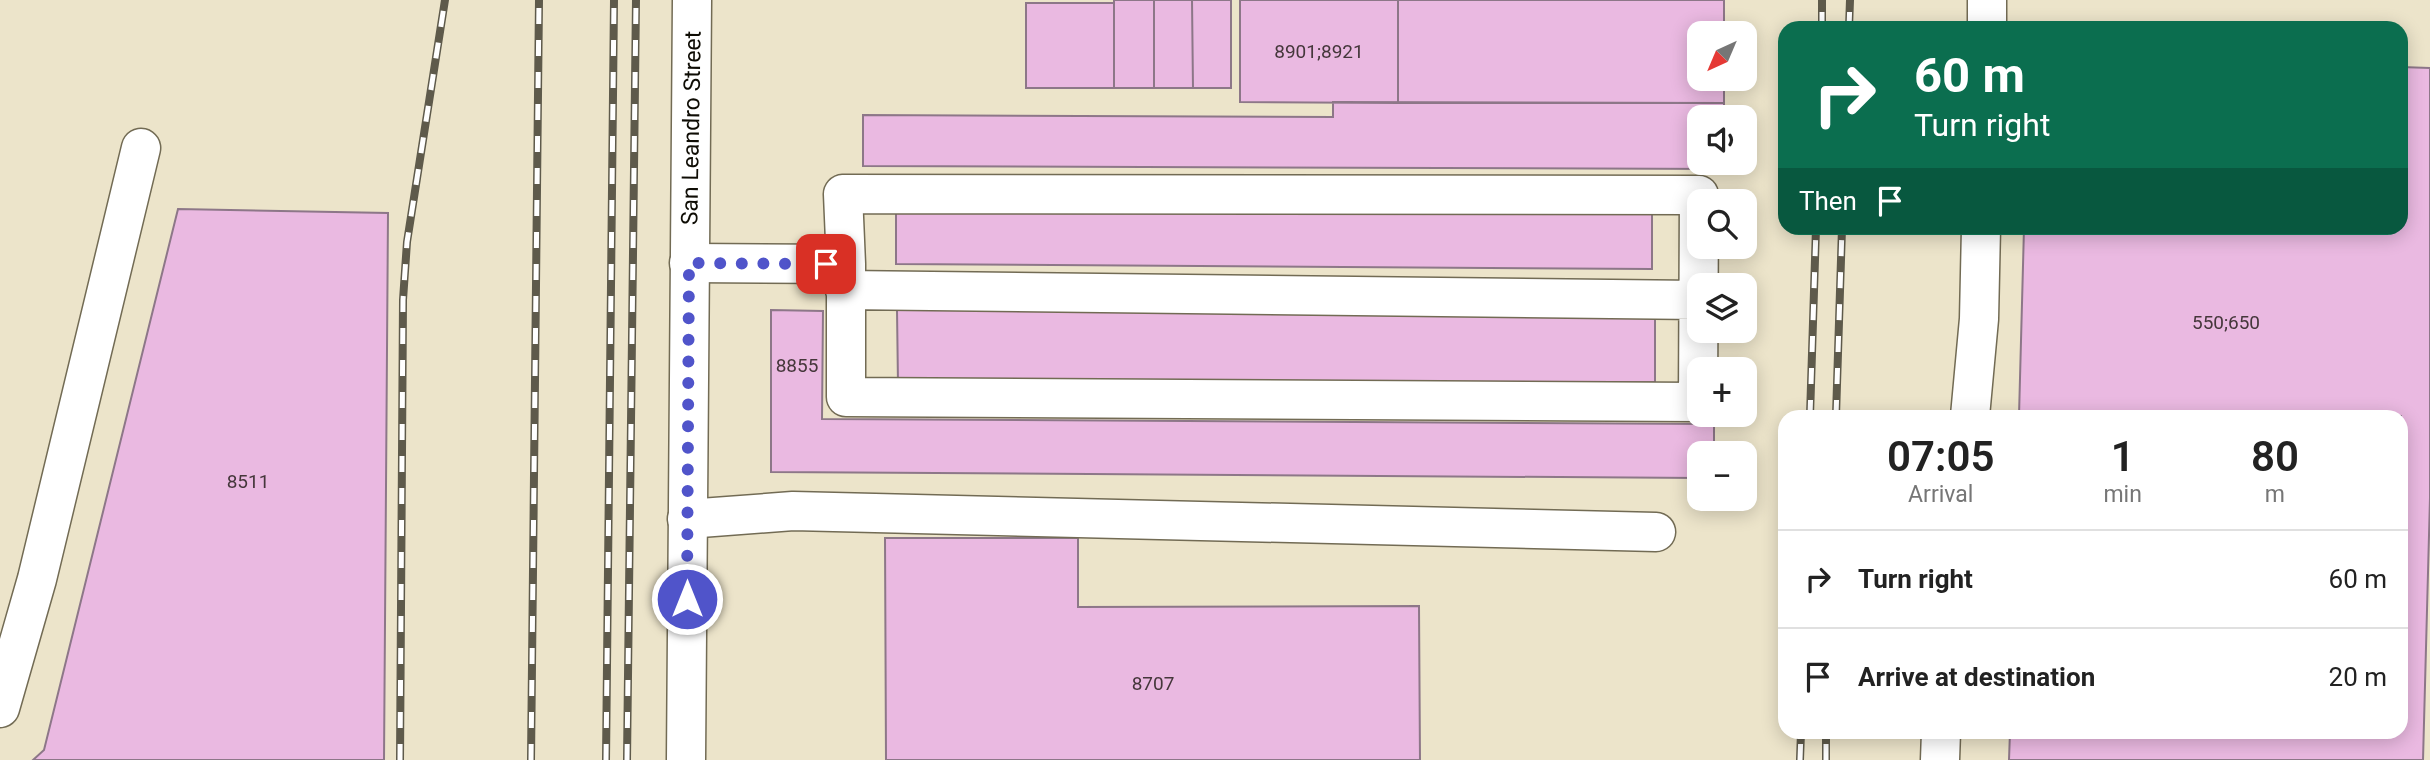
<!DOCTYPE html>
<meta charset="utf-8">
<style>
body{margin:0;font-family:Roboto,sans-serif;background:#f2f2f2;color:#222;height:100vh;display:flex;flex-direction:column;font-size:26px;white-space:nowrap}
*{box-sizing:border-box;margin:0}
p{font-size:23px;color:#767676}
.icon{flex:none;width:38px;height:38px;fill:none;stroke:currentColor;stroke-width:2;stroke-linecap:round;stroke-linejoin:round}
.map{position:relative;flex:1;overflow:hidden}
.side{position:absolute;left:1778px;top:410px;width:630px;height:329px;display:flex;flex-direction:column;background:#fff;border-radius:21px;box-shadow:0 4px 18px #0003}
.side>*{flex:none}
.hud{position:absolute;left:1778px;top:21px;width:630px;height:214px;border-radius:21px;box-shadow:0 4px 18px #0003;background:#0b6e4f;color:#fff;overflow:hidden}
.needle{width:46px;rotate:224deg}
.controls{position:absolute;left:1687px;top:21px;display:grid;gap:14px}
.controls a{display:grid;place-items:center;width:70px;height:70px;border-radius:14px;background:#fff;box-shadow:0 4px 18px #0003;font-size:35px}
.pin{position:absolute;display:grid;place-items:center;width:60px;height:60px;color:#fff;margin:-30px;border-radius:14px;box-shadow:0 4px 10px #0006}
.me{position:absolute;width:77px;margin:-38px;rotate:0deg;stroke-linejoin:round;filter:drop-shadow(0 0 5px #0008)}
.turn{display:flex;align-items:center;gap:24px;height:147px;padding:0 21px;font-size:32px}
.turn .icon{width:91px;height:91px;stroke-width:2.5}
.turn b{display:block;font-size:49px;line-height:60px}
.then{display:flex;align-items:center;height:66px;padding:0 21px;background:#0003;gap:14px;font-size:26px}
.eta{display:flex;justify-content:space-evenly;align-items:center;height:119px;text-align:center}
.eta b{font-size:42px;font-weight:600;line-height:49px}
ul{padding:0;list-style:none}
li{display:flex;align-items:center;gap:21px;height:98px;padding:0 21px;border-top:2px solid #e0e0e0}
li div{flex:1}
li b{display:block;font-size:26px}
li em{font-style:normal}
.map>svg:first-child{display:block}
.building{fill:#eab9e1;stroke:#8d7788;stroke-width:2}
.lines{fill:none;stroke-linecap:round;stroke-linejoin:round}
.minor-casing{stroke:#726b54;stroke-width:41}
.major-casing{stroke:#726b54;stroke-width:41}
.minor{stroke:#fff;stroke-width:38}
.major{stroke:#fff;stroke-width:38}
.rail-casing{stroke:#5e5a4b;stroke-width:8}
.rail{stroke:#fff;stroke-width:5;stroke-dasharray:16;stroke-linecap:butt}
.route{stroke:#5054ca;stroke-width:12;stroke-dasharray:0 21.6}
.labels{text-anchor:middle;stroke-width:7;stroke-linejoin:round;paint-order:stroke}
.number-label{font-size:19px;fill:#45373b}
.street-label{font-size:23px;fill:#0e0c04;stroke:#fff}
</style>
<div class="map">
<svg width="2430" height="760" viewBox="0 0 2430 760">
<rect width="100%" height="100%" fill="#ece4ca"/>
<path class="building" d="M 1114,0 L 1154,0 L 1154,88 L 1114,88 Z
M 1154,0 L 1192,0 L 1193,88 L 1154,88 Z
M 1192,0 L 1231,0 L 1231,88 L 1193,88 Z
M 1240,0 L 1398,0 L 1398,103 L 1240,102 Z
M 1398,0 L 1724,0 L 1724,33 L 1699,33 L 1699,79 L 1724,79 L 1724,103 L 1398,103 Z
M 1026,3 L 1114,3 L 1114,88 L 1026,88 Z
M 2401,67 L 2430,68 L 2430,498 L 2423,760 L 2009,760 L 2010,732 L 2401,732 L 2401,416 L 2019,416 L 2024,228 L 2401,228 Z
M 1333,102 L 1724,103 L 1724,117 L 1699,117 L 1699,163 L 1724,163 L 1724,169 L 863,166 L 863,115 L 1333,117 Z
M 896,204 L 1652,209 L 1652,269 L 896,264 Z
M 178,209 L 388,213 L 384,760 L 33,760 L 44,750 Z
M 1655,309 L 1655,382 L 898,384 L 897,310 Z
M 771,310 L 823,311 L 822,419 L 1714,424 L 1714,453 L 1699,453 L 1699,478 L 771,472 Z
M 885,538 L 1078,538 L 1078,607 L 1419,606 L 1420,760 L 886,760 Z"/>
<g class="lines">
<g class="minor-casing">
<path id="minor" d="M 1987,28 L 1987,0
M 689,263 L 846,264 L 843,194 L 1699,195 L 1698,402 L 846,397 L 846,264
M 845,290 L 1698,300
M 1970,416 L 1979,319 L 1981,228
M 687,519 L 793,511 L 1656,532
M 0,708 L 37,579 L 141,148
M 1940,760 L 1941,732"/>
</g>
<g class="major-casing">
<path id="major" d="M 686,760 L 692,0"/>
</g>
<use href="#minor" class="minor"/>
<use href="#major" class="major"/>
<g class="rail-casing">
<path id="rail" d="M 1822,28 L 1822,0
M 1849,28 L 1850,0
M 1810,416 L 1816,228
M 1836,416 L 1842,228
M 400,760 L 403,300 L 407,242 L 445,0
M 531,760 L 539,0
M 606,760 L 614,0
M 627,760 L 636,0
M 1800,760 L 1801,732
M 1826,760 L 1826,732"/>
</g>
<use href="#rail" class="rail"/>
</g>
<g class="lines">
<path class="route" d="M 687,599 L 689,263 L 826,264"/>
</g>
<g class="labels">
<g class="number-label">
<text x="1319" y="58">8901;8921</text>
<text x="2226" y="329">550;650</text>
<text x="797" y="372">8855</text>
<text x="248" y="488">8511</text>
<text x="1153" y="690">8707</text>
</g>
<g class="street-label">
<text transform="translate(691 128) rotate(-89)" y="8">San Leandro Street</text>
</g>
</g>
</svg>
<div class="controls">
<a><svg class="needle" viewBox="-14 -14 28 28"><path d="M0-13l5 13h-10z" fill="#e53935"/><path d="M0 13l5-13h-10z" fill="#767676"/></svg></a>
<a><svg class="icon" aria-label="sound" viewBox="0 0 24 24"><path d="M4 9h4l5-4v14l-5-4H4zM17 9q2 3 0 6"/></svg></a>
<a><svg class="icon" aria-label="search" viewBox="0 0 24 24"><circle cx="10" cy="10" r="6"/><path d="M15 15l6 6"/></svg></a>
<a><svg class="icon" aria-label="layers" viewBox="0 0 24 24"><path d="M12 4l9 5-9 5-9-5zM3 14l9 5 9-5"/></svg></a>
<a>+</a>
<a>−</a>
</div>
<div class="pin" style="left:826px;top:264px;background:#d93025"><svg class="icon" aria-label="arrive" viewBox="0 0 24 24"><path d="M6 21V4h12l-3 4 3 4H6"/></svg></div>
<svg class="me" style="left:687px;top:599px" viewBox="-20 -20 40 40"><circle r="17" fill="#5054ca" stroke="#fff" stroke-width="3"/><path d="M0-11L8 9 0 5-8 9z" fill="#fff"/></svg>
<div class="hud">
<div class="turn"><svg class="icon" aria-label="right" viewBox="0 0 24 24"><path d="M7 20v-9h11M14 6l5 5-5 5"/></svg><div><b>60 m</b>Turn right</div></div>
<div class="then">Then<svg class="icon" aria-label="arrive" viewBox="0 0 24 24"><path d="M6 21V4h12l-3 4 3 4H6"/></svg></div>
</div>
<section class="side">
<div class="eta">
<div><b>07:05</b><p>Arrival</p></div>
<div><b>1</b><p>min</p></div>
<div><b>80</b><p>m</p></div>
</div>
<ul>
<li><svg class="icon" aria-label="right" viewBox="0 0 24 24"><path d="M7 20v-9h11M14 6l5 5-5 5"/></svg><div><b>Turn right</b></div><em>60 m</em></li>
<li><svg class="icon" aria-label="arrive" viewBox="0 0 24 24"><path d="M6 21V4h12l-3 4 3 4H6"/></svg><div><b>Arrive at destination</b></div><em>20 m</em></li>
</ul>
</section>
</div>
